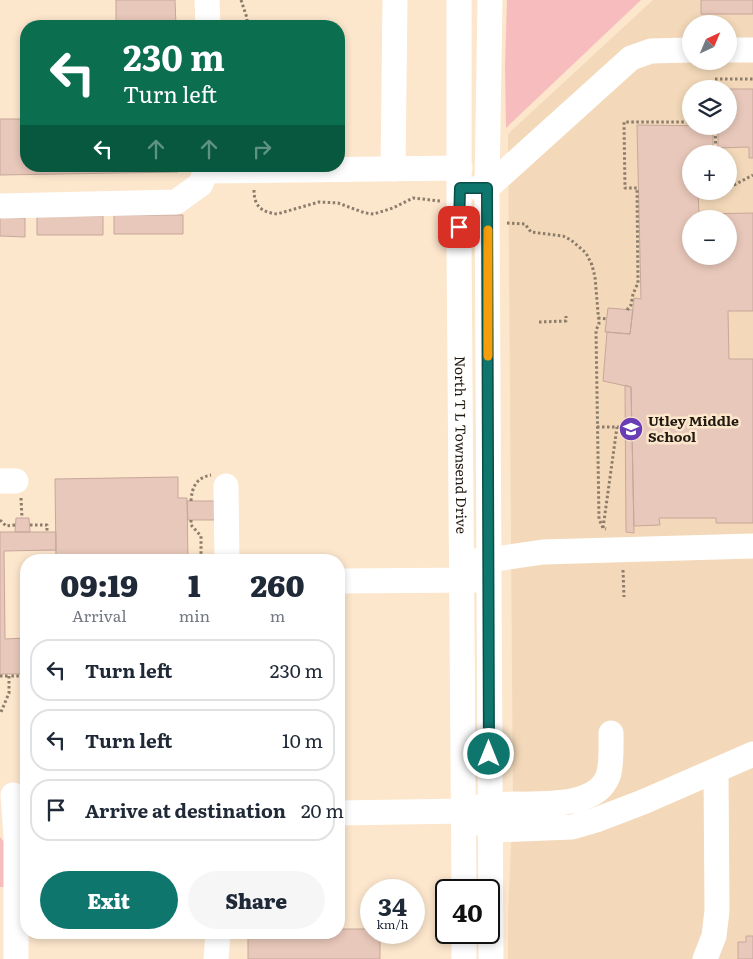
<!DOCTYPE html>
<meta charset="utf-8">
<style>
body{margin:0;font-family:Literata,serif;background:#f6f6f7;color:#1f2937;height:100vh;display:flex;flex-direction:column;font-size:19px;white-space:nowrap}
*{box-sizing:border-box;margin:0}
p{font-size:16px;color:#747a83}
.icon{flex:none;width:28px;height:28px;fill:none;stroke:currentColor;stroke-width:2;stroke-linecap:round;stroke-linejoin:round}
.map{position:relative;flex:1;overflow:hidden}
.side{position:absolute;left:20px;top:554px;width:325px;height:385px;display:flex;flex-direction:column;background:#fff;border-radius:20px;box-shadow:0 2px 8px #0003}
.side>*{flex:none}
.guide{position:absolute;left:20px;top:20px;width:325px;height:152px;border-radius:20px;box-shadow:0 2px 8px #0003;background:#0b6e4f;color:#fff;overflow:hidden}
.needle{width:32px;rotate:44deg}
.fabs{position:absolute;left:682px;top:15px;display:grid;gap:10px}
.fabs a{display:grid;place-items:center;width:55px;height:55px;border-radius:50%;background:#fff;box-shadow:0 2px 8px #0003;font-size:25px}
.speed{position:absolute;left:360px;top:879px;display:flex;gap:10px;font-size:25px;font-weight:700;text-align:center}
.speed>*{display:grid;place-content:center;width:65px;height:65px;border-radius:50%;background:#fff;box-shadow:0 2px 8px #0003;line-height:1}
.speed small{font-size:12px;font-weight:400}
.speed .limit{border:2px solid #111;border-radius:8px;background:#fff;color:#111}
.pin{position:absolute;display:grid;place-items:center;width:42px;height:42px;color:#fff;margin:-21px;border-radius:10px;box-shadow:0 2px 8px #0006}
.me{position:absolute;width:55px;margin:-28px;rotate:0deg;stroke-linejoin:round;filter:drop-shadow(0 0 4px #0008)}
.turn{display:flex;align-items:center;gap:18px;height:105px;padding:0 20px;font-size:22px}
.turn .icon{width:65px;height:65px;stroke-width:2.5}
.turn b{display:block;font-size:35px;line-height:42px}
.lanes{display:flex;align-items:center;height:48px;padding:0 20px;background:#0003;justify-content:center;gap:25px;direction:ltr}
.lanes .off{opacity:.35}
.eta{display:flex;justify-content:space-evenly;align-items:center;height:85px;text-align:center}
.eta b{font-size:30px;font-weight:800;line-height:35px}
.button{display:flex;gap:10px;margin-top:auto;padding:10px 20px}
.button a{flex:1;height:58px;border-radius:30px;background:#0f766e;color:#fff;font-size:20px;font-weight:800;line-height:58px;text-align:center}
.button a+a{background:#f6f6f7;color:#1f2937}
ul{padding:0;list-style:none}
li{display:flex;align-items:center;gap:15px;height:62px;margin:0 10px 8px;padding:0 10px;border:2px solid #e0e1e3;border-radius:20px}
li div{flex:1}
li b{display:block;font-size:19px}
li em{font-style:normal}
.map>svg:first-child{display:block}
.built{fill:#f3d9b9;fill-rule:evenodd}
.green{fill:#f7bdbe}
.building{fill:#e8c8ba;stroke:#c7a79a;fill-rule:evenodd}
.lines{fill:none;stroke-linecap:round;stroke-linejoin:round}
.path{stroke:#8b7c6b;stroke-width:3;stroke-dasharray:2.5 2.5;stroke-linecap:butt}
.minor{stroke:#fff;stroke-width:25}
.route-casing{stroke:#0a4d48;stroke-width:12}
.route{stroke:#0f766e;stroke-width:9}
.slow{stroke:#f59e0b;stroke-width:9}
.labels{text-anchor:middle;stroke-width:5;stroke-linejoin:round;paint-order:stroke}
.poi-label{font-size:14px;font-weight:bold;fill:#221a11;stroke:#fce6cc;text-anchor:start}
.street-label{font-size:14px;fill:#221a11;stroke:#fce6cc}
</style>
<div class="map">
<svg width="753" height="959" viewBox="0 0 753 959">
<rect width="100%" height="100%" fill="#fce6cc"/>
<path class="built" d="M 653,0 L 753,0 L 753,959 L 508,959 L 508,913 L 513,802 L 508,134 ZM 691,24 L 729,24 L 729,61 L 691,61 ZM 691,89 L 729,89 L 729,126 L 691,126 ZM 691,154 L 729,154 L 729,191 L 691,191 ZM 691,219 L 729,219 L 729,256 L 691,256 Z"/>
<path class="green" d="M 507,0 L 641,0 L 506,128 L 505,65 Z
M 0,837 L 5,843 L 6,887 L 0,887 Z"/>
<path class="building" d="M 116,0 L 175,0 L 176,26 L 95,26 L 95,24 L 116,23 Z
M 701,0 L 753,0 L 753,14 L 701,14 Z
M 729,89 L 753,89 L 753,158 L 749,158 L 749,147 L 718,148 L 718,126 L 729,126 Z
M 0,119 L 26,119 L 26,166 L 178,166 L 178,172 L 0,175 Z
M 637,125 L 713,126 L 713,154 L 691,154 L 691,191 L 713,191 L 698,191 L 699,214 L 753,213 L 753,311 L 728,311 L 729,359 L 753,359 L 753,523 L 716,523 L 716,518 L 659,518 L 660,525 L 634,526 L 631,387 L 603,381 L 607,332 L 630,334 L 634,298 L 641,299 ZM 691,219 L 729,219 L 729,256 L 691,256 Z
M 114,215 L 183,215 L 183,234 L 114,234 Z
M 37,216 L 103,216 L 103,235 L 37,235 Z
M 0,217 L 25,218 L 25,237 L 0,236 Z
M 608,308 L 633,310 L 630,334 L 605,332 Z
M 625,385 L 631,387 L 634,533 L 626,532 Z
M 178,477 L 178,498 L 187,498 L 188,560 L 56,560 L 55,479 Z
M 187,501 L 217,501 L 217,520 L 188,520 Z
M 16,518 L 29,518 L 30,532 L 15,532 Z
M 0,532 L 56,532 L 56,550 L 4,551 L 5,639 L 26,638 L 26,674 L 0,674 Z
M 339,929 L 371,929 L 371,932 L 380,932 L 380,959 L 248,959 L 248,932 L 339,932 Z
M 746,936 L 753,936 L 753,959 L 738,959 L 738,942 L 746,942 Z"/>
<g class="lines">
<path class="path" d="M 241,0 L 247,18 L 247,26
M 715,89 L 715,79 L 753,79
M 715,126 L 716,154
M 729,186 L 734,185 L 753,175
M 254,190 C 254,206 261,212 277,214 L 319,202 L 338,203 L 365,213 L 374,214 L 393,208 L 413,198 L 440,201
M 507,223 L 525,224 L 531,232 L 563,236 L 571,240 L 586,253 L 592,265 L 595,277 L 599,324 L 596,330 L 599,519 L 603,528 L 606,529
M 627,310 L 631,305 L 633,294 L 638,283 L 637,188 L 625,188 L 624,122 L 691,122
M 598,318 L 607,319
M 539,322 L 566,321 L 566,316
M 597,427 L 627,427
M 21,498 L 22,518
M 191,501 C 192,487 196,478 211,475
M 0,520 L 6,526 L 16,525
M 191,520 L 191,525 L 201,536 L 201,560
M 30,525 L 47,525 L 47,532
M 603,528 L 617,427
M 623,570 L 624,597
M 0,676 L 9,676
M 1,712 L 9,693 L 9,676 L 26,676"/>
<g class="minor">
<path d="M 207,0 L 208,26"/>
<path id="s1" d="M 459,0 L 459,246 L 464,890"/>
<path d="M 490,0 L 487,188 L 491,959"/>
<path d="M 729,50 L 753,50"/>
<path d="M 393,169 L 395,0"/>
<path d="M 206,171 L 460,168"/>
<path d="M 478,188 L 487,188 L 631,58 L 651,51 L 691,50"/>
<path d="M 0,206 L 176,202 L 201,184 L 207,166"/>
<path d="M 0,481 L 16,481"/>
<path d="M 226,486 L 227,560"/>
<path d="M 474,561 L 489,560 L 543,552 L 753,546"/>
<path d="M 339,581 L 479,580"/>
<path d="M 611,733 C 611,745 612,765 608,776 C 594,814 521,801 490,805 C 481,806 472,809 464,811 L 491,830 L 572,827 L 596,820 L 643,802 L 753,754"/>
<path d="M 13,795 L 16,836 L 16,959"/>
<path d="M 339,813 L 464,811"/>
<path d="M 464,932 L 464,959"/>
<path d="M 216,959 L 218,932"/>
<path d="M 705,959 L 714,936 L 717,911 L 716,771"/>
</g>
</g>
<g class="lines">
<g class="route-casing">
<path id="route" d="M 459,227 L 460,188 L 487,188 L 489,754"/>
</g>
<use href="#route" class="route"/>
<path class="slow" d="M 488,230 L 488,356"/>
</g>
<defs>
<g id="school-disc" transform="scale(1.25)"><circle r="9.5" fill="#693db5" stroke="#fce6cc"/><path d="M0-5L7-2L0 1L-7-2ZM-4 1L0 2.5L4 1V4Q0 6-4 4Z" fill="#fff"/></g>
</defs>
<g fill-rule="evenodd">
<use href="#school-disc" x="631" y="429"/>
</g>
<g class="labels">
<g class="poi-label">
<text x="648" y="426">Utley Middle<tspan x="648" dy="16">School</tspan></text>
</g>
<g class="street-label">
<text dy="5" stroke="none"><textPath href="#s1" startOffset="445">North T L Townsend Drive</textPath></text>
</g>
</g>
</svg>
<div class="fabs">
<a><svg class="needle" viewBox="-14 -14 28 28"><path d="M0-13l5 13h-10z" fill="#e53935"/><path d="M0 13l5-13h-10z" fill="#747a83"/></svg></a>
<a><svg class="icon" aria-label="layers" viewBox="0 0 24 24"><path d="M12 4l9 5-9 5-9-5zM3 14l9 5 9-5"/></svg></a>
<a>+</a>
<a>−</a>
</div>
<div class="speed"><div>34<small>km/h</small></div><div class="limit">40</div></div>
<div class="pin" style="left:459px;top:227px;background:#d93025"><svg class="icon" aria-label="arrive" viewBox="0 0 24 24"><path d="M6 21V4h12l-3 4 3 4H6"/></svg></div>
<svg class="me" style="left:489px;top:754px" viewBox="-20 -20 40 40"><circle r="17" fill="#0f766e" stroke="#fff" stroke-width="3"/><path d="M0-11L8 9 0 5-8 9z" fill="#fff"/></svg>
<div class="guide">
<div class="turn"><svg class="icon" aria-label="left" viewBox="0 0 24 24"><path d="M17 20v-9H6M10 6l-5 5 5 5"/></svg><div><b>230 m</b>Turn left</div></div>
<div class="lanes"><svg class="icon" aria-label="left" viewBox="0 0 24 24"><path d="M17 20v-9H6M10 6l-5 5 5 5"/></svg><svg class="icon off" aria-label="ahead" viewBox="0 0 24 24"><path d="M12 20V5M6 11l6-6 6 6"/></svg><svg class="icon off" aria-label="ahead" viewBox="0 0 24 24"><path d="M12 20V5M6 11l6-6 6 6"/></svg><svg class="icon off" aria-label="right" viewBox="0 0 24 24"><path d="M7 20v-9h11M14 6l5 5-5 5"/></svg></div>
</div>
<section class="side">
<div class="eta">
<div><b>09:19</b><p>Arrival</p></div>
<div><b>1</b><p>min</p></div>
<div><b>260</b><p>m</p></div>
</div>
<ul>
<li><svg class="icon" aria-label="left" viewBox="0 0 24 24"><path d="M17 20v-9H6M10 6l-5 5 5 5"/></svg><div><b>Turn left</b></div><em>230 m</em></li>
<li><svg class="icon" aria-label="left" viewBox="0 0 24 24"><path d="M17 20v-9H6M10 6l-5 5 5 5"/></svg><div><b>Turn left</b></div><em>10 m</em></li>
<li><svg class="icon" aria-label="arrive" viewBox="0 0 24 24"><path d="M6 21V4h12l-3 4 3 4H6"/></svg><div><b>Arrive at destination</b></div><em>20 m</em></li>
</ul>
<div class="button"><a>Exit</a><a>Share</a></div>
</section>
</div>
